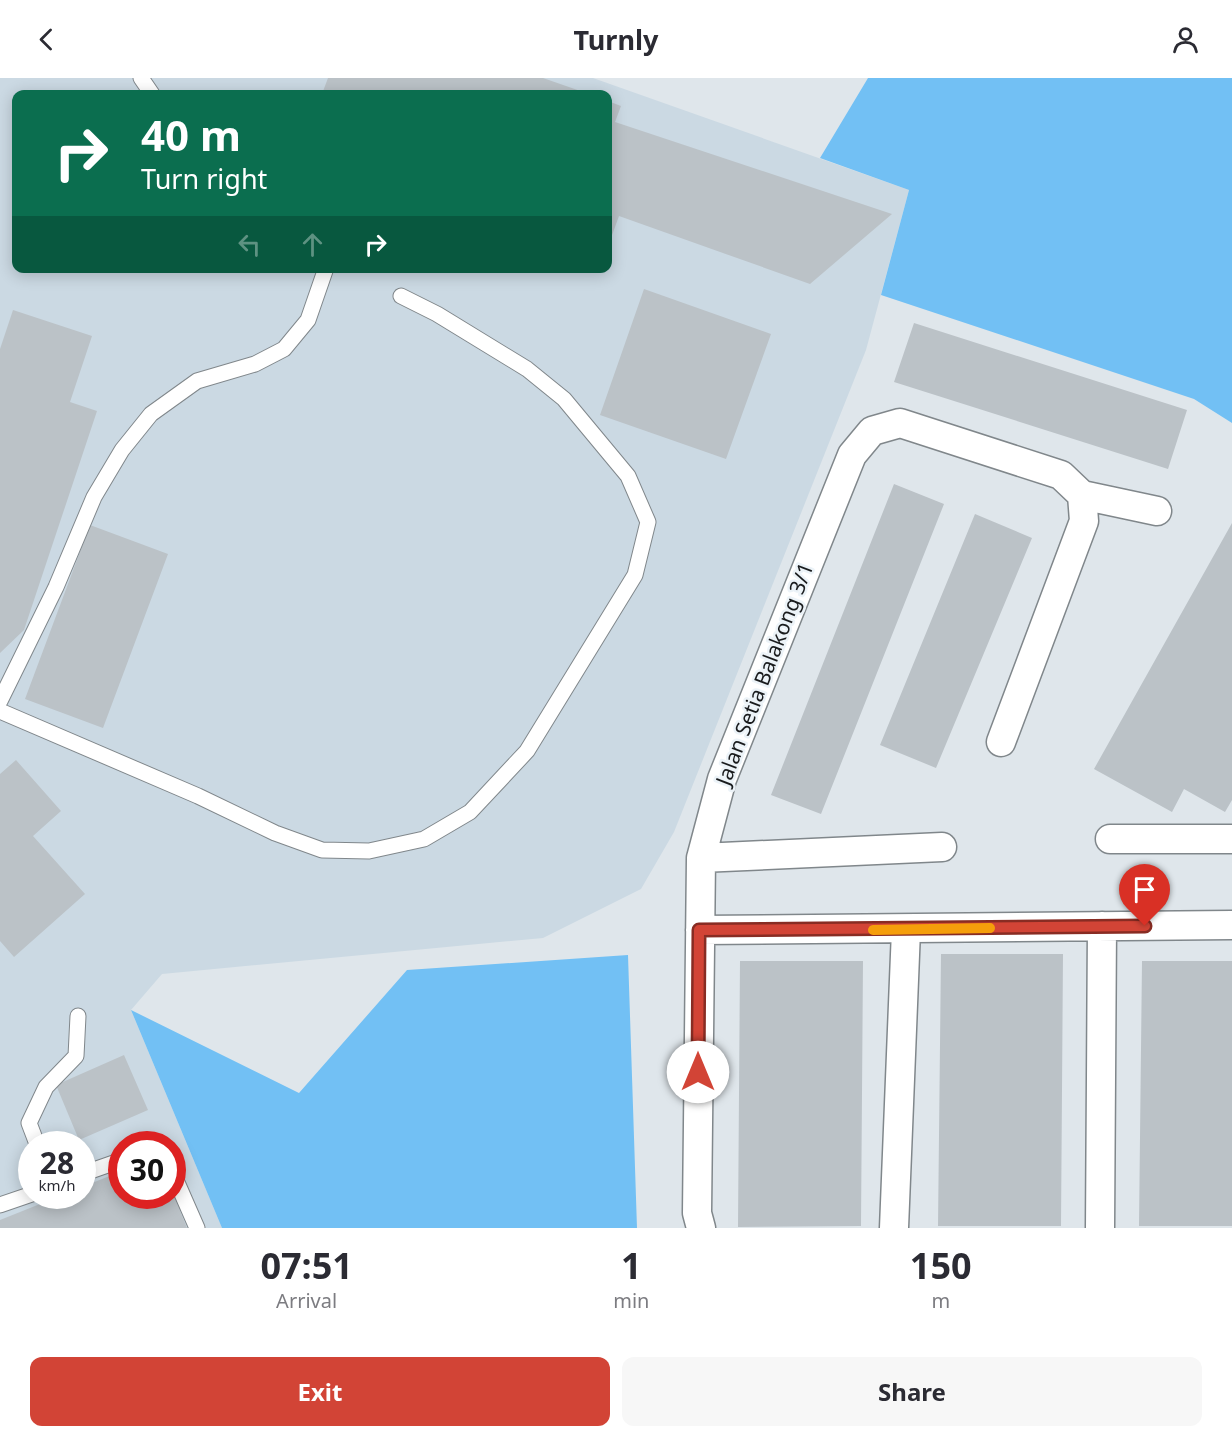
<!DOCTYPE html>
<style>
body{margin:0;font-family:"Noto Sans",sans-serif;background:#f7f7f7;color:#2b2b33;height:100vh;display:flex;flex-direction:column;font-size:22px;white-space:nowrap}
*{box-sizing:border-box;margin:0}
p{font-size:20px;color:#7c7c81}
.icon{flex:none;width:33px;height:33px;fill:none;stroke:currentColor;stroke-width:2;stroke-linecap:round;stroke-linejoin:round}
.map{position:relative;height:1150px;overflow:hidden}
.sheet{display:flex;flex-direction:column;background:#fff;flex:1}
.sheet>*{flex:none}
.hud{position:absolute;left:12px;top:12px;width:600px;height:183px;border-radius:12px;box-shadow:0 3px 15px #0003;background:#0b6e4f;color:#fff;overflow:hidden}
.speed{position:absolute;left:18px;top:1053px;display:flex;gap:12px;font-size:30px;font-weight:700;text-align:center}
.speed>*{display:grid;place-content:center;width:78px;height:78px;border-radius:50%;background:#fff;box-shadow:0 3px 15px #0003;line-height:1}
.speed small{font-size:15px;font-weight:400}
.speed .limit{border:9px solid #d22;background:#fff;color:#111}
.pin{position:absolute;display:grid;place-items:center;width:51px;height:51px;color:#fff;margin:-62px -26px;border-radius:50% 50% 50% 0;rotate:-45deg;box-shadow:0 0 6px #0007}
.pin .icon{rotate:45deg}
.me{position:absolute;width:66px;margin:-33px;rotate:0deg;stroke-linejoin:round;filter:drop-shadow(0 0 4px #0008)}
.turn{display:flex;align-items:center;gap:21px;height:126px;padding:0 30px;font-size:27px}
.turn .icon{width:78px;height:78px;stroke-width:2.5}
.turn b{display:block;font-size:42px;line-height:51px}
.lanes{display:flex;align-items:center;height:57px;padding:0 30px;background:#0003;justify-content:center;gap:30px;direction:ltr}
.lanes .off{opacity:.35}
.eta{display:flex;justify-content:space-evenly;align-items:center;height:102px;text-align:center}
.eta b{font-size:36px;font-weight:700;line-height:42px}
.cta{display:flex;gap:12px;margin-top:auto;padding:12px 30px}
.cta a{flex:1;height:69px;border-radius:12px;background:#d24436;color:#fff;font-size:24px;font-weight:700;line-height:69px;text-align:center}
.cta a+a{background:#f7f7f7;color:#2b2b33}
header{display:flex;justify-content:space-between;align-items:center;height:78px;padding:0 30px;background:#fff;font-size:27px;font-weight:700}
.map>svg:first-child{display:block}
.built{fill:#cbd9e3;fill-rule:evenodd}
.green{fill:#72c0f4}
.building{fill:#bbc2c7}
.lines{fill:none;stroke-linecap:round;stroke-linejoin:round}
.lane-casing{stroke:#80878b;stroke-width:17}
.street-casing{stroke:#80878b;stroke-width:31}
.lane{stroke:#fff;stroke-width:15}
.street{stroke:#fff;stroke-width:28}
.route-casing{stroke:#882c23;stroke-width:15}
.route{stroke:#d24436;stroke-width:10}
.slow{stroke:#f59e0b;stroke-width:10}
.labels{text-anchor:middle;stroke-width:5;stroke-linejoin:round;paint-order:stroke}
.street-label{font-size:21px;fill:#191b1d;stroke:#ecf3f8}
</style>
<header><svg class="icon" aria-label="back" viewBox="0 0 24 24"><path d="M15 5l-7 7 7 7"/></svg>Turnly<svg class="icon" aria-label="person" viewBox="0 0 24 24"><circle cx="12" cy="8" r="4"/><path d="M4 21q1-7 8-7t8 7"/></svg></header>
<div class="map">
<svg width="1232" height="1150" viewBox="0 0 1232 1150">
<rect width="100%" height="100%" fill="#dfe6eb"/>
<path class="built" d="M 0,0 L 593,0 L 909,112 L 866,272 L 674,754 L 641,811 L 543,860 L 162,896 L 131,932 L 222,1150 L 0,1150 ZM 16,16 L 608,16 L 608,190 L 16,190 ZM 32,1066 L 82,1066 L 82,1118 L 32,1118 ZM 122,1066 L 172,1066 L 172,1118 L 122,1118 Z"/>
<path class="green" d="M 868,0 L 1232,0 L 1232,345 L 1194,321 L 881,217 L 909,112 L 820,80 Z
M 628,877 L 637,1150 L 222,1150 L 131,932 L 299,1015 L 407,892 Z"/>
<path class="building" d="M 328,0 L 543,0 L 589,16 L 322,16 Z
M 608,23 L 621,28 L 615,44 L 892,136 L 810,206 L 619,138 L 611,160 L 608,159 Z
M 644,211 L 771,256 L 726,381 L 600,337 Z
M 13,232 L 92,258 L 70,324 L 97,333 L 24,552 L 0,575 L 0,271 Z
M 914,245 L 1187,332 L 1168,391 L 894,304 Z
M 894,406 L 944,426 L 821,736 L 771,717 Z
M 975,436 L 1032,460 L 936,690 L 880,667 Z
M 1232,445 L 1232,722 L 1225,734 L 1184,711 L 1172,734 L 1094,691 Z
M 90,447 L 168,476 L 103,650 L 25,621 Z
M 16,682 L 61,733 L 33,758 L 85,816 L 14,879 L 0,863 L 0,696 Z
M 941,876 L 1063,876 L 1061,1148 L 938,1148 Z
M 740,883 L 863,883 L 861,1148 L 738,1149 Z
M 1142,883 L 1232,883 L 1232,1148 L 1139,1148 Z
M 124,977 L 148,1032 L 79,1062 L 56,1007 Z
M 122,1093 L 122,1118 L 174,1118 L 187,1150 L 0,1150 L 0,1142 L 60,1118 L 82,1118 L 82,1109 Z"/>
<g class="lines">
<g class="lane-casing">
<path id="lane" d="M 141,0 L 152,16
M 0,623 L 56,509 L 94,419 L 122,372 L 151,336 L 197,303 L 255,286 L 284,271 L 308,242 L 326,190
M 0,633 L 198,718 L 275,755 L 322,772 L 369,773 L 424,761 L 470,734 L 527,673 L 635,497 L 648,444 L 628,398 L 564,321 L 527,291 L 437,236 L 401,218
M 37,1066 L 29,1045 L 46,1009 L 76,978 L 78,938
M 172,1093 L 197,1150
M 82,1096 L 122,1082
M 0,1127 L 32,1116"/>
</g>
<g class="street-casing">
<path id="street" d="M 1082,417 L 1157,433
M 1001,664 L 1084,443 L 1082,417
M 1110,761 L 1232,761
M 701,780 L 942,769
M 700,852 L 1232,847
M 701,1150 L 697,1135 L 701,780 L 722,701 L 852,377 L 872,353 L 900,345 L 1061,397 L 1082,417
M 894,1150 L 906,852
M 1100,1150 L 1102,848"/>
</g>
<use href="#lane" class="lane"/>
<use href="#street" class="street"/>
</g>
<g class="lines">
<g class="route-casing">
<path id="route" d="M 698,994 L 699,852 L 1145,848"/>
</g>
<use href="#route" class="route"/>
<path class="slow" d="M 873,852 L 990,850"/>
</g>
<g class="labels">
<g class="street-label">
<text transform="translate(765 596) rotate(-69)" y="7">Jalan Setia Balakong 3/1</text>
</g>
</g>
</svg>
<div class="speed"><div>28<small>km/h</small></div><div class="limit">30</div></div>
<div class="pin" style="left:1145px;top:848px;background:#d93025"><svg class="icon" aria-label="arrive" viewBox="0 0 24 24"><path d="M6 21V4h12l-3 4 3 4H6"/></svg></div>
<svg class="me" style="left:698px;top:994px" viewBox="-20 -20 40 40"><circle r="19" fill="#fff"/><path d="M0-13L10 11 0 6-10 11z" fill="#d24436"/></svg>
<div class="hud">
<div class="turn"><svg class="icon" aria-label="right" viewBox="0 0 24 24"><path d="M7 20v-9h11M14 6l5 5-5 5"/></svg><div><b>40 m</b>Turn right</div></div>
<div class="lanes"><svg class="icon off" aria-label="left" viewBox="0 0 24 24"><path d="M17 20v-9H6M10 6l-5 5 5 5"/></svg><svg class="icon off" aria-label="ahead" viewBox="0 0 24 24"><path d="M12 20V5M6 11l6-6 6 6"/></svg><svg class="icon" aria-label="right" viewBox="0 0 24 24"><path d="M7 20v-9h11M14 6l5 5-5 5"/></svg></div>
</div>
</div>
<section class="sheet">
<div class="eta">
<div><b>07:51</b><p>Arrival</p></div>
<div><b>1</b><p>min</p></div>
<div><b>150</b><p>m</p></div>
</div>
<div class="cta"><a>Exit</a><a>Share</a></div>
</section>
